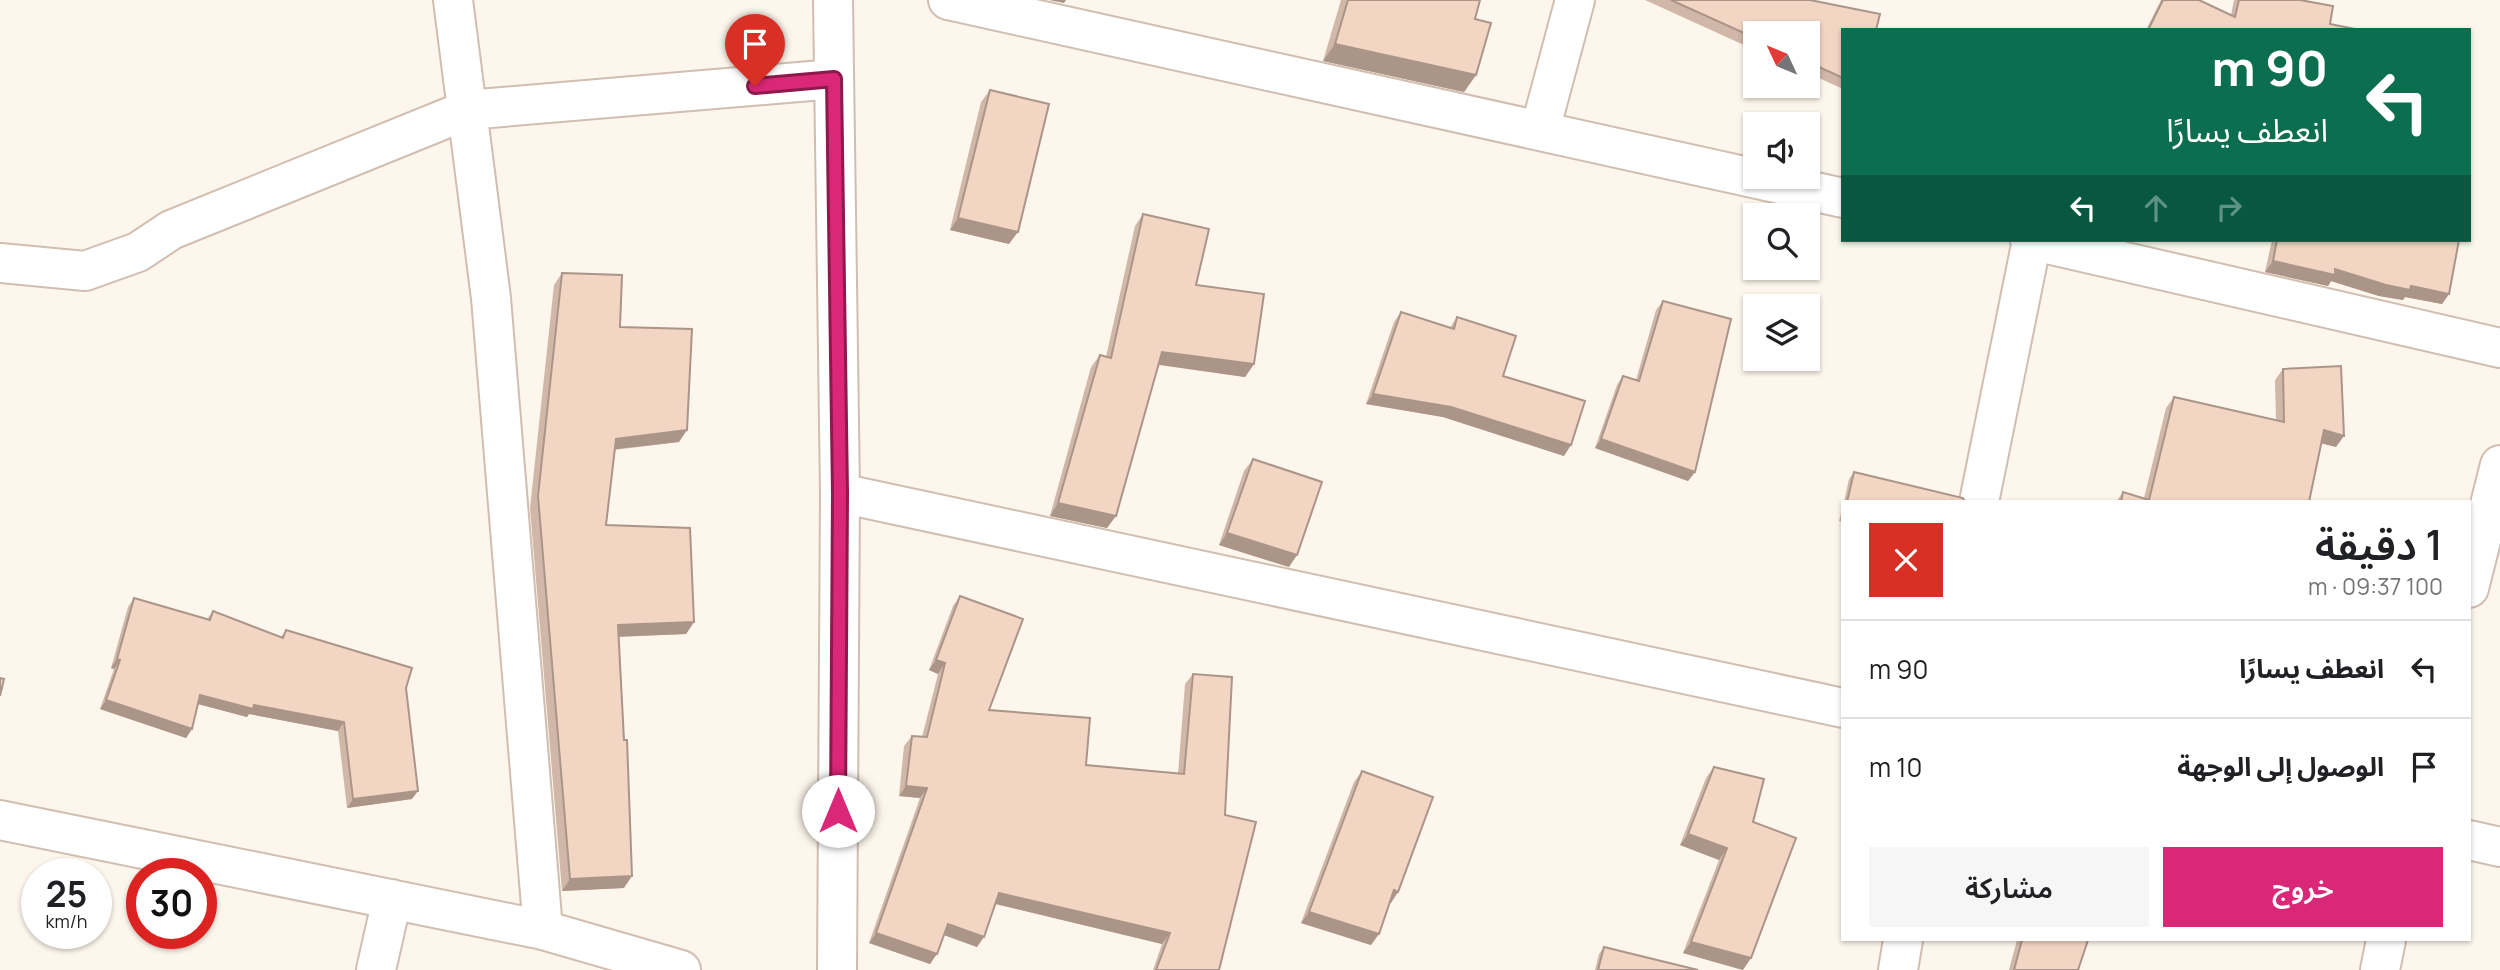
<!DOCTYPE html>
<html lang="ar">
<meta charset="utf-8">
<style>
body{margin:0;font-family:Manrope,"Noto Sans Arabic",sans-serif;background:#f6f6f6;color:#202124;direction:rtl;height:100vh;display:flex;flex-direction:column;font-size:26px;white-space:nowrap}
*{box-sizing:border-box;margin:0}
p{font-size:23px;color:#757577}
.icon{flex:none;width:38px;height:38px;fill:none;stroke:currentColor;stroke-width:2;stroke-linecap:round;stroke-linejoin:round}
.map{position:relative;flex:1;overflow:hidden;direction:ltr}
.side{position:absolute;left:1841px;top:500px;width:630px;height:441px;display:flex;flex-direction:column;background:#fff;border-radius:0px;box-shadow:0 2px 5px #0004;direction:rtl}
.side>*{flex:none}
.hud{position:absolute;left:1841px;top:28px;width:630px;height:214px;border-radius:0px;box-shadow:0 2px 5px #0004;direction:rtl;background:#0b6e4f;color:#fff;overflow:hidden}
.needle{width:46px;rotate:314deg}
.controls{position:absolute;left:1743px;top:21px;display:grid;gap:14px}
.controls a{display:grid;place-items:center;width:77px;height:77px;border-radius:0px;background:#fff;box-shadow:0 2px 5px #0004;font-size:35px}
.speed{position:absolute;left:21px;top:858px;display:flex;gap:14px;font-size:35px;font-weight:700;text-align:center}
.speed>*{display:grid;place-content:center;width:91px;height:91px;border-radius:50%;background:#fff;box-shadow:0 2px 5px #0004;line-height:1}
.speed small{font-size:18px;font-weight:400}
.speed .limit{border:10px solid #d22;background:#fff;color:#111}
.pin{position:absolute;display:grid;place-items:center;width:60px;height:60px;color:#fff;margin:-72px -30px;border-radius:50% 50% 50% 0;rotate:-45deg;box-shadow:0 0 7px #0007}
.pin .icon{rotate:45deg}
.me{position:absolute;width:77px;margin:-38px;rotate:0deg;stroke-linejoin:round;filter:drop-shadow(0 0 5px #0008)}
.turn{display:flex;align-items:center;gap:24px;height:147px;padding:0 28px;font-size:32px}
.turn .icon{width:91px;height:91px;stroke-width:2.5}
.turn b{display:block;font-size:49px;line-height:60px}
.lanes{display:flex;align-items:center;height:66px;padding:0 28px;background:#0003;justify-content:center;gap:35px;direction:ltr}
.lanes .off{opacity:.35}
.round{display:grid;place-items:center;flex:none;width:74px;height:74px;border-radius:0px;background:#f6f6f6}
.summary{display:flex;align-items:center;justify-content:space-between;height:119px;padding:0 28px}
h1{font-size:42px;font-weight:600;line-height:52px}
.primary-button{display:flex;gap:14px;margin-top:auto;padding:14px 28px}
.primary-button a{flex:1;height:80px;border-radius:0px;background:#db2777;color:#fff;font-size:28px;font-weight:600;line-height:80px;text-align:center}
.primary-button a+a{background:#f6f6f6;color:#202124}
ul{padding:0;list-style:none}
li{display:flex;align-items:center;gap:21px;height:98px;padding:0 28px;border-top:2px solid #e0e0e0}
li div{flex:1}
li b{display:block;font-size:26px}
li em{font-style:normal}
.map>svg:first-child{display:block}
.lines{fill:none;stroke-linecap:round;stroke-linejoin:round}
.minor-casing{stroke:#d1beb0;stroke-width:42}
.minor{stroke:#fff;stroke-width:38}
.wall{fill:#d1b7a8}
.shaded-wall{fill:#aa9588}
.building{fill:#f3d5c3;stroke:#aa9588;stroke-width:2}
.route-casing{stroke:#8e194d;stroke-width:18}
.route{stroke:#db2777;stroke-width:12}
</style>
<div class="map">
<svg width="2500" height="970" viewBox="0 0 2500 970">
<rect width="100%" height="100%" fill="#fdf6ec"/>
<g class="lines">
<g class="minor-casing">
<path id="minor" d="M 453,0 L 491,298 L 543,930
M 833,0 L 840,493 L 837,970
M 948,0 L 1843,198
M 1540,130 L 1575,0
M 2030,240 L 2500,348
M 0,263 L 85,271 L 138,252 L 171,230 L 467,110 L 834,79
M 840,493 L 1843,708
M 1979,502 L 2032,240
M 2469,588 L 2500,465
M 0,820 L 543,930 L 681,970
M 2469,840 L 2500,847
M 376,970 L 392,899
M 1898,970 L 1903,940
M 2380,970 L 2386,940"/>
</g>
<use href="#minor" class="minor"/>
</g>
<path class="wall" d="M 1341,0 L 1480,0 L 1475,19 L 1476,75 L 1464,92 L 1323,61 Z
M 1645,0 L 1810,0 L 1843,30 L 1843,89 L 1808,73 L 1808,33 L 1755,33 L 1755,50 Z
M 2161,0 L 2199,0 L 2231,15 L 2234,0 L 2300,0 L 2330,24 L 2360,30 L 2146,30 Z
M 990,90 L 1009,244 L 950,230 L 981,102 Z
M 1143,214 L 1196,285 L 1254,364 L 1245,377 L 1159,365 L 1107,528 L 1050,516 L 1091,367 L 1100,355 L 1106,357 L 1135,226 Z
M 2272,240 L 2459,240 L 2449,294 L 2442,304 L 2405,297 L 2403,300 L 2379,296 L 2331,281 L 2328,286 L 2265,272 Z
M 562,273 L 620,327 L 679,442 L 614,450 L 606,525 L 694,622 L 686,634 L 618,637 L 624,740 L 624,888 L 562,891 L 530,508 L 554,285 Z
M 1663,301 L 1695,472 L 1688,481 L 1595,448 L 1617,385 L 1623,376 L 1636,380 L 1656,310 Z
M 1401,312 L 1450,328 L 1457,317 L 1564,456 L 1443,417 L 1366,404 L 1394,322 Z
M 2283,369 L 2336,447 L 2321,443 L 2309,502 L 2116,502 L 2123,492 L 2144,498 L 2166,408 L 2174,397 L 2276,420 L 2275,380 Z
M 1253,459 L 1289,567 L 1219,545 L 1244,471 Z
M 1854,472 L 1965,502 L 1844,502 L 1849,479 Z
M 1843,506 L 1843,522 L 1839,521 Z
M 960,596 L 989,710 L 1086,765 L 1178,774 L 1185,684 L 1193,674 L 1225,815 L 1219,970 L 1153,970 L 1162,944 L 995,904 L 977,947 L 944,935 L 930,964 L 869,943 L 920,798 L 899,796 L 904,746 L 912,736 L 922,737 L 938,674 L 929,670 L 953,606 Z
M 134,598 L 207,619 L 213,611 L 281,637 L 286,630 L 406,688 L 412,799 L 347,808 L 338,731 L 249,714 L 247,717 L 198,704 L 192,729 L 186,738 L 100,709 L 114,669 L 111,668 L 128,607 Z
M 1714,767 L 1753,822 L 1743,970 L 1683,953 L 1719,860 L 1680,845 L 1706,778 Z
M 1362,771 L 1391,903 L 1390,903 L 1371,945 L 1301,923 L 1354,782 Z
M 2017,940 L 2088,940 L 2078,970 L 2009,970 Z
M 1604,947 L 1698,970 L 1595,970 L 1599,954 Z"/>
<path class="shaded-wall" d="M 1049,0 L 1066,0 L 1064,3 Z
M 1335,44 L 1476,75 L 1464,92 L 1323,61 Z
M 958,218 L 1018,232 L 1009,244 L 950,230 Z
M 2273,261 L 2335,269 L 2449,294 L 2442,304 L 2405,297 L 2403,300 L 2379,296 L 2331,281 L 2328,286 L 2265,272 Z
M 1162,352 L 1254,364 L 1245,377 L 1154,364 Z
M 1373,394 L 1451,407 L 1571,445 L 1564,456 L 1443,417 L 1366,404 Z
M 687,430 L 679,442 L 607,450 L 616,439 Z
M 2324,430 L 2344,436 L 2336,447 L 2316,442 Z
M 1601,439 L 1695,472 L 1688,481 L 1595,448 Z
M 1058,503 L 1116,516 L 1107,528 L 1050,516 Z
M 1227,533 L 1297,555 L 1289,567 L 1219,545 Z
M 694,622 L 686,634 L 609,637 L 618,625 Z
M 117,659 L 120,660 L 114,669 L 111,668 Z
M 936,660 L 945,663 L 938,674 L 929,670 Z
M 200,695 L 254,705 L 344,722 L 338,731 L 249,714 L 247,717 L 194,703 Z
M 106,700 L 192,729 L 186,738 L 100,709 Z
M 906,786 L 927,788 L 920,798 L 899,796 Z
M 418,791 L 412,799 L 347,808 L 353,799 Z
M 1688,834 L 1727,848 L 1719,860 L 1680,845 Z
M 632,876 L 624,888 L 562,891 L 570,879 Z
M 1394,890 L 1398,892 L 1391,903 L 1386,901 Z
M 999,893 L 1170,933 L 1162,944 L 992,903 Z
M 1309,912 L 1379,934 L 1371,945 L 1301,923 Z
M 948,924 L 984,937 L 977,947 L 941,934 Z
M 876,933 L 937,954 L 930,964 L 869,943 Z
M 1691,942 L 1751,958 L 1743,970 L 1683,953 Z"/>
<path class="building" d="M 1348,0 L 1480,0 L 1475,19 L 1491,23 L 1476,75 L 1335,44 Z
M 1671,0 L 1810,0 L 1880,14 L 1876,30 L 1843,30 L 1843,78 L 1808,62 L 1808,33 L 1755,33 L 1755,38 Z
M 2163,0 L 2199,0 L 2235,17 L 2239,0 L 2300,0 L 2333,6 L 2330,24 L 2360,30 L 2148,30 Z
M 990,90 L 1049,104 L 1018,232 L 958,218 Z
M 1143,214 L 1209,229 L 1196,285 L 1264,294 L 1254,364 L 1162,352 L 1116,516 L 1058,503 L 1100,355 L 1111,358 Z
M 2277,240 L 2459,240 L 2449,294 L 2411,286 L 2410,290 L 2386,285 L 2335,269 L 2335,275 L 2273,261 Z
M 562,273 L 622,275 L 620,327 L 692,329 L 687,430 L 616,439 L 606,525 L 690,528 L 694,622 L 618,625 L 624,740 L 627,740 L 632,876 L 570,879 L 538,496 Z
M 1663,301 L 1731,319 L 1695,472 L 1601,439 L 1623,376 L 1639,381 Z
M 1401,312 L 1454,329 L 1457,317 L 1516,336 L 1503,376 L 1585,401 L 1571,445 L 1451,407 L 1373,394 Z
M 2341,366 L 2344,436 L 2324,430 L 2309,502 L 2121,502 L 2123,492 L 2149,500 L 2174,397 L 2284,422 L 2283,369 Z
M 1253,459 L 1322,482 L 1297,555 L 1227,533 Z
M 1854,472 L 1963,498 L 1965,502 L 1847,502 Z
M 960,596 L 1023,619 L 989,710 L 1090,718 L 1086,765 L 1184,774 L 1193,674 L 1232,677 L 1225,815 L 1256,822 L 1219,970 L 1156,970 L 1170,933 L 999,893 L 984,937 L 948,924 L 937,954 L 876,933 L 927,788 L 906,786 L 912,736 L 927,737 L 945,663 L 936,660 Z
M 134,598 L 210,620 L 213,611 L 283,638 L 286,630 L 412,668 L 406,688 L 418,791 L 353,799 L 344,722 L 254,705 L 253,709 L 200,695 L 192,729 L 106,700 L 120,660 L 117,659 Z
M 0,678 L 4,679 L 0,696 Z
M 1714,767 L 1764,779 L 1753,822 L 1796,838 L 1751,958 L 1691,942 L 1727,848 L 1688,834 Z
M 1362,771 L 1433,797 L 1398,892 L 1394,890 L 1379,934 L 1309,912 Z
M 2022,940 L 2088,940 L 2078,970 L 2014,970 Z
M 1604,947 L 1698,970 L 1598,970 Z"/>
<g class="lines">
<g class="route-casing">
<path id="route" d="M 755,86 L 834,79 L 840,493 L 838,811"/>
</g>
<use href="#route" class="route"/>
</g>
</svg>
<div class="controls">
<a><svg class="needle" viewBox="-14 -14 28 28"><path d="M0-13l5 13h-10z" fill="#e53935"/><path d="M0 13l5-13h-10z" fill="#757577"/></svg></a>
<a><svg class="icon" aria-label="sound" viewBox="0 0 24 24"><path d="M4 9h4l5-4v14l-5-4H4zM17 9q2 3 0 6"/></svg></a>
<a><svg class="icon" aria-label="search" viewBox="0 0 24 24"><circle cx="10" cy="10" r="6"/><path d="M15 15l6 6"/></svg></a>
<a><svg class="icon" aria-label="layers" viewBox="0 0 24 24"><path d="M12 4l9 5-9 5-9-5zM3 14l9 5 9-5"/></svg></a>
</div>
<div class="speed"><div>25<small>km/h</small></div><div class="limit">30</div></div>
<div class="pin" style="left:755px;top:86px;background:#d93025"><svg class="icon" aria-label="arrive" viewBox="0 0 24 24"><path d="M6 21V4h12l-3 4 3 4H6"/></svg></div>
<svg class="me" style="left:838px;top:811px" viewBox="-20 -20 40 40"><circle r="19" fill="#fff"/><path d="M0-13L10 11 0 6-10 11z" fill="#db2777"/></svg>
<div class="hud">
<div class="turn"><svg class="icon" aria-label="left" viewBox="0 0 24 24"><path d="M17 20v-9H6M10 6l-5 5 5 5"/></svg><div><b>90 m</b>انعطف يسارًا</div></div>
<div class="lanes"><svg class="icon" aria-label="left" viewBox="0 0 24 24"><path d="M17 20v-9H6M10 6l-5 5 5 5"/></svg><svg class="icon off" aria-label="ahead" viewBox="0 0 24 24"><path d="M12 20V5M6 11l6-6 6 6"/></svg><svg class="icon off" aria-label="right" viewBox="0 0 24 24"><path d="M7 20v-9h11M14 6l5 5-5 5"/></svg></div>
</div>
<section class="side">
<div class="summary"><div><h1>1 دقيقة</h1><p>100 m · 09:37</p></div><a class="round" style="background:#d93025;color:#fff"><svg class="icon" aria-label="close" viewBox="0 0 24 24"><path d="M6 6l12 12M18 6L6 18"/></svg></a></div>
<ul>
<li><svg class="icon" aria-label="left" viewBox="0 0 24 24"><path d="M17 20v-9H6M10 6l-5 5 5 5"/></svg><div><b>انعطف يسارًا</b></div><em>90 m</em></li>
<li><svg class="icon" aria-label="arrive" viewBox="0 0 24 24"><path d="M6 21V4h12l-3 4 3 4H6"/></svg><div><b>الوصول إلى الوجهة</b></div><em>10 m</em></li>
</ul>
<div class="primary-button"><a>خروج</a><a>مشاركة</a></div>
</section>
</div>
